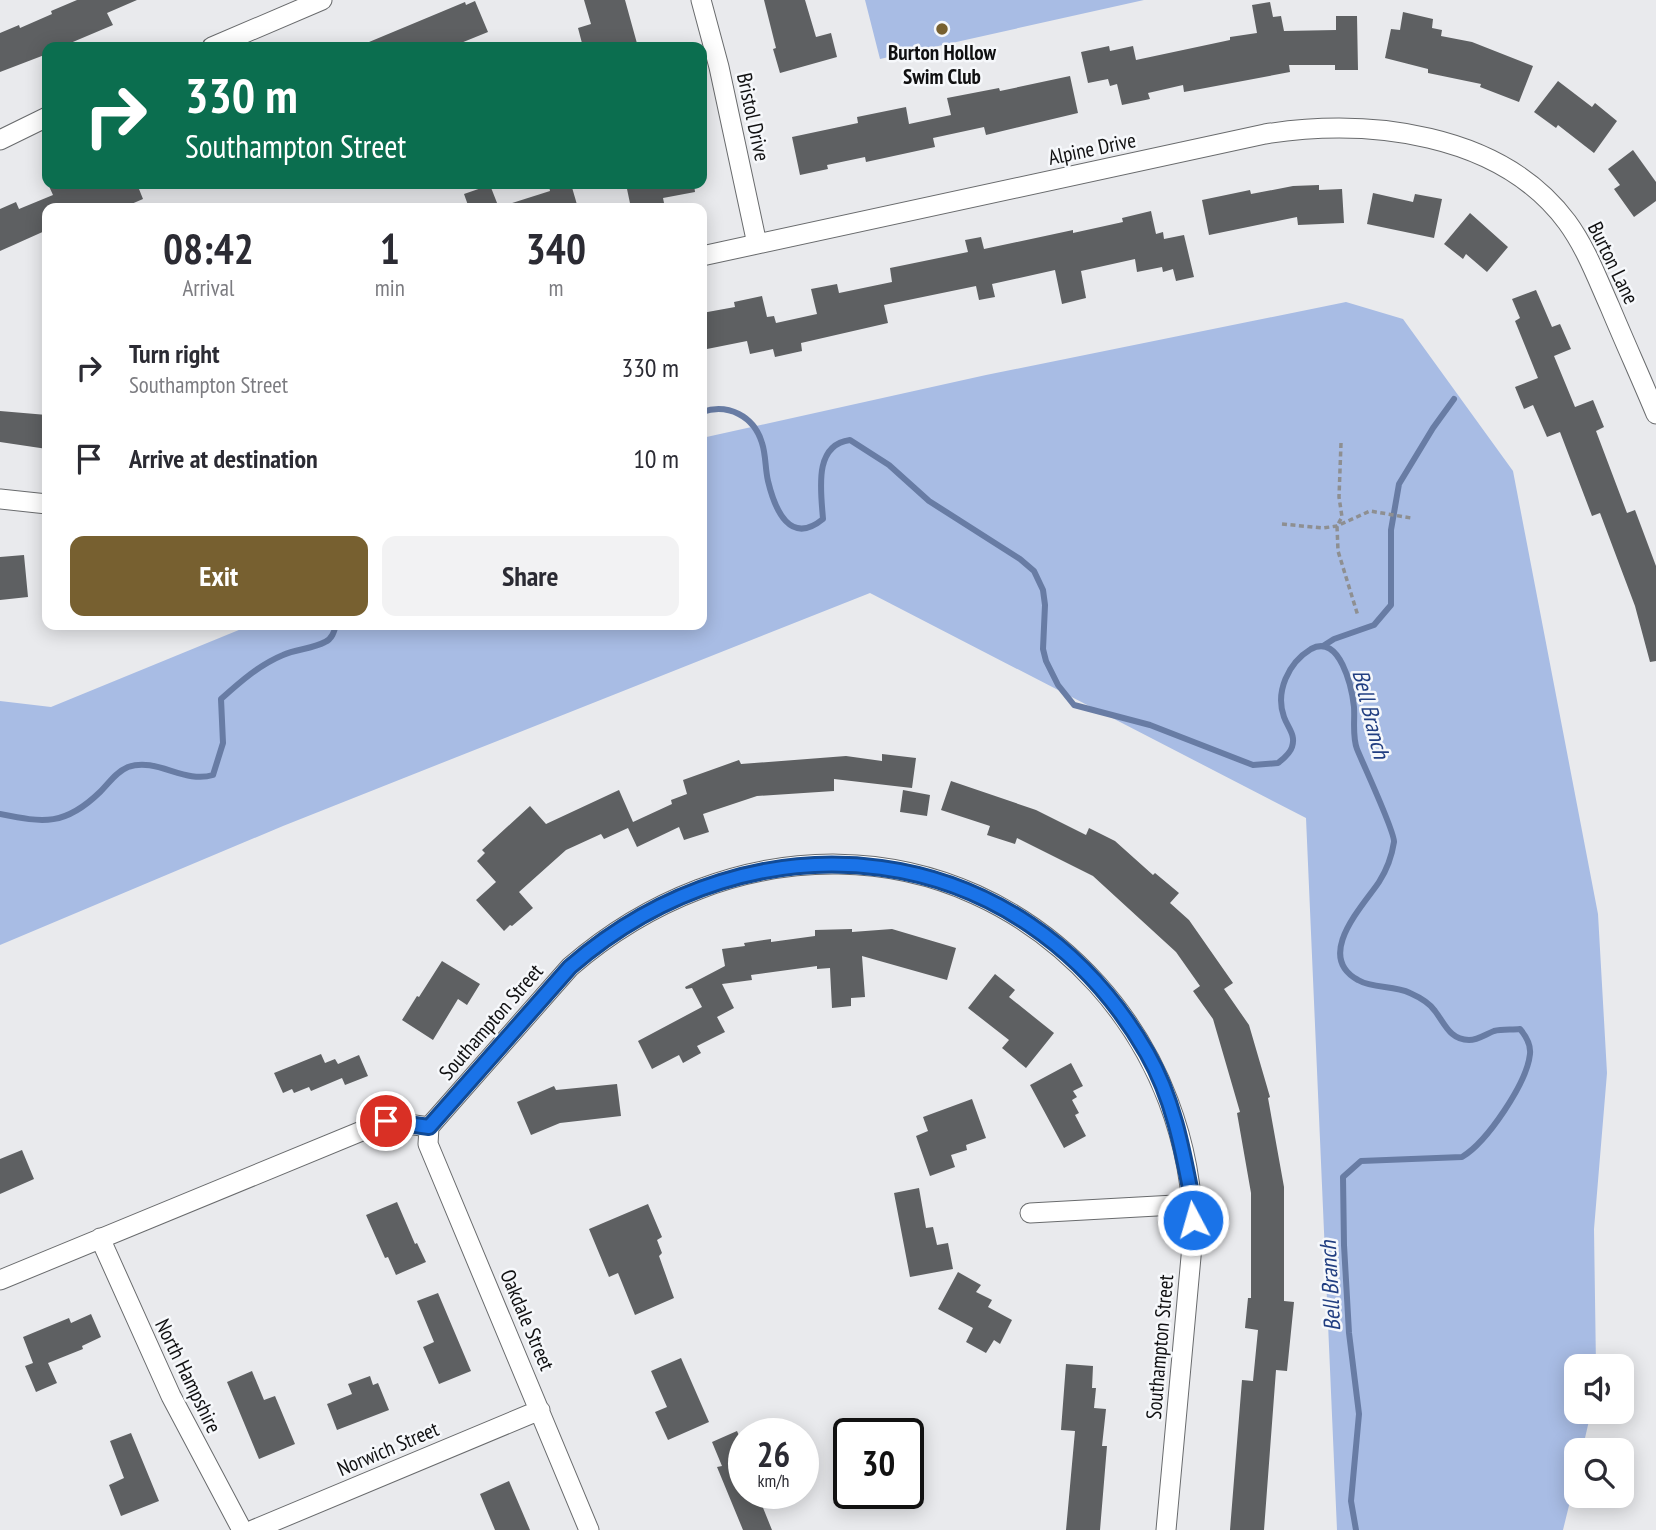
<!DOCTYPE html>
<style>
body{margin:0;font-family:"PT Sans Narrow",sans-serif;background:#f2f2f3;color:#2b2b33;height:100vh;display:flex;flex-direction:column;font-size:26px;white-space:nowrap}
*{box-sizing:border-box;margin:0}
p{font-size:23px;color:#7c7c81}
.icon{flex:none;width:38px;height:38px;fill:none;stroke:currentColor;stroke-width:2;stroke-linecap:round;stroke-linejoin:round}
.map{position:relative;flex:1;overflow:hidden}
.details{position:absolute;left:42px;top:203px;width:665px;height:427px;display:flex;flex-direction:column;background:#fff;border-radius:14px;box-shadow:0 4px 18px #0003}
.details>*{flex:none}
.top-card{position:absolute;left:42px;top:42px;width:665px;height:147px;border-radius:14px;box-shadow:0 4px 18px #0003;background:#0b6e4f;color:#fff;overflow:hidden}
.controls{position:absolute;left:1564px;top:1354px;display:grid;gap:14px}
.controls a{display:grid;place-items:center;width:70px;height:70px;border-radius:14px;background:#fff;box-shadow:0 4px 18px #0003;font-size:35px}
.speed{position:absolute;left:728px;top:1418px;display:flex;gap:14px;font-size:35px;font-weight:700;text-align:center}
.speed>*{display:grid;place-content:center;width:91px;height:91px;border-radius:50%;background:#fff;box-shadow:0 4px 18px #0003;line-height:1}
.speed small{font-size:18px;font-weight:400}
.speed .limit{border:4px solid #111;border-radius:10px;background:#fff;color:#111}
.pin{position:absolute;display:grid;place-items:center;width:60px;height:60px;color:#fff;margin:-30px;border:4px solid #fff;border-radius:50%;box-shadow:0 2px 7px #0007}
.me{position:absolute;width:77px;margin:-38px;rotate:354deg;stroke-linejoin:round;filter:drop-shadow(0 0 5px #0008)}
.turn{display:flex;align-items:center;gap:24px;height:147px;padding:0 28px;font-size:32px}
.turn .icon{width:91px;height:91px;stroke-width:2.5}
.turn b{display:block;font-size:49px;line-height:60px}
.eta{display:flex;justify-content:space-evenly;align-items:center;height:119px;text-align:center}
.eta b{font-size:42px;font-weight:600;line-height:49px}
.cta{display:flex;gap:14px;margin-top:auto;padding:14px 28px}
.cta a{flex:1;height:80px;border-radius:14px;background:#776030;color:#fff;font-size:28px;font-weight:600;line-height:80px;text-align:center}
.cta a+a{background:#f2f2f3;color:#2b2b33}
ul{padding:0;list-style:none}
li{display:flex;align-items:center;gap:21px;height:91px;padding:0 28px}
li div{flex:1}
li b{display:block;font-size:26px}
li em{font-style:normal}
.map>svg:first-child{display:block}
.green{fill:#a8bce4}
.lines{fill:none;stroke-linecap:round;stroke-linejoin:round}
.stream{stroke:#687ca4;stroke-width:6}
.building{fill:#5e6062}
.minor-casing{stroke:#696b6d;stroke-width:21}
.path{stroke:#8e8f91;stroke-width:3.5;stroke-dasharray:5 3.5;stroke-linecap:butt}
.minor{stroke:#fff;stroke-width:19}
.route-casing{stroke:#114b97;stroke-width:18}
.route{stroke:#1a73e8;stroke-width:12}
.poi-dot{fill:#776030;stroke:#f6f8fb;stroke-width:2.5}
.labels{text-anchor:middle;stroke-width:5;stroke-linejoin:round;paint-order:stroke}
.poi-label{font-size:21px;font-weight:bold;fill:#101011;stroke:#f6f8fb}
.street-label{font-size:21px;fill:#101011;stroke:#f6f8fb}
.water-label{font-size:23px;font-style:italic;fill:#213e81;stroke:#f6f8fb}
</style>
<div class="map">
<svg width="1656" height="1530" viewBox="0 0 1656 1530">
<rect width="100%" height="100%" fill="#e9eaed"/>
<path class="green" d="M 865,0 L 1144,0 L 880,59 Z
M 1346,302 L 1403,319 L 1513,471 L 1598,914 L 1607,1073 L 1594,1229 L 1596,1367 L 1577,1367 L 1577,1412 L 1591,1412 L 1582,1451 L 1577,1451 L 1577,1473 L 1563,1530 L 1337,1530 L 1306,818 L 870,593 L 283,826 L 0,945 L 0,701 L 51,707 L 251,625 L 702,625 L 702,438 L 986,375 Z"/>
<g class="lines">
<path class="stream" d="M 702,412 C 728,403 754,416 762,443 C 766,455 765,468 768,481 C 775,510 790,546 823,519 C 821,491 813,445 850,440 L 889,465 L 929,501 L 1020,559 L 1034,571 L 1043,590 L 1045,605 L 1043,649 L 1046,661 L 1058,685 L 1074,705 L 1150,725 L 1253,765 L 1278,763 C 1283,759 1290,754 1292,747 C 1296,735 1288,728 1284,717 C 1275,692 1288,663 1311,649 C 1340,633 1352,688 1354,707 C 1355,720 1352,736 1357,749 C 1363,764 1395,832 1394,842 C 1392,855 1386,871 1379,882 C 1363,906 1314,956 1358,980 C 1373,989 1394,985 1410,993 C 1419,997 1429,1002 1435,1011 C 1445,1024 1450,1040 1469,1040 C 1478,1040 1486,1034 1494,1031 C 1502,1029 1512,1030 1520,1029 C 1526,1036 1531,1044 1530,1054 C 1527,1083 1487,1142 1462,1157 L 1361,1161 L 1343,1177 L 1344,1245 L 1349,1333 L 1359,1414 L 1351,1501 L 1356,1530
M 1323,646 L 1334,639 L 1374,625 L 1391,605 L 1391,530 L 1399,484 L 1433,428 L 1454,399
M 0,814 C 44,823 65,826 100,792 C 109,783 116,772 128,767 C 157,757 184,784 213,775 L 223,743 L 221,699 C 240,682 259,665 283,655 C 296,649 312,649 325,642 C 332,639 334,632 336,625"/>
</g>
<path class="building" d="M 77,0 L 137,0 L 107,13 L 113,25 L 61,47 L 47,47 L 47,54 L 0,72 L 0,33 L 19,25 L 20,28 L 52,14 L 51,11 Z
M 584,0 L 625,0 L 638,47 L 583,47 L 578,28 L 591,24 Z
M 764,0 L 805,0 L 816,37 L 831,33 L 837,57 L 780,73 L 773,49 L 776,48 Z
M 475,1 L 488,32 L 451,47 L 357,47 L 465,2 L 466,5 Z
M 1270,2 L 1273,17 L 1281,16 L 1284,31 L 1336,30 L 1336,16 L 1357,16 L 1358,70 L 1335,70 L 1335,65 L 1289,65 L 1290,72 L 1184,92 L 1183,85 L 1148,93 L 1150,99 L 1122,105 L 1117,84 L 1110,86 L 1108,79 L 1088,83 L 1081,52 L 1109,46 L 1110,51 L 1133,46 L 1136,60 L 1230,40 L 1230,37 L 1257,33 L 1252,5 Z
M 1403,12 L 1433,19 L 1432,28 L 1442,30 L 1441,36 L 1472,42 L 1533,66 L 1519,102 L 1480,87 L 1481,84 L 1428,73 L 1428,69 L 1385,58 L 1391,29 L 1400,30 Z
M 1070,76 L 1078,113 L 986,135 L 984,127 L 933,138 L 935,147 L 866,162 L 865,157 L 827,165 L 828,169 L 800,175 L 792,137 L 858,123 L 857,117 L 906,107 L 909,124 L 951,115 L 947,98 L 999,88 L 1000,91 Z
M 1558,81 L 1592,107 L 1595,103 L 1617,121 L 1594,153 L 1558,125 L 1556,128 L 1534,112 Z
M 1633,150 L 1656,182 L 1656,201 L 1634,217 L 1614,189 L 1620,185 L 1608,169 Z
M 48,184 L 137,184 L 143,199 L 122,208 L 47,208 L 47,230 L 0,251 L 0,209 L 16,202 L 19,209 L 53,195 Z
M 558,184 L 571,184 L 578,208 L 509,208 L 509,204 L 550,191 L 549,186 Z
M 639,184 L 694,184 L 695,192 L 663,198 L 665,208 L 631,208 L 627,189 L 640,187 Z
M 490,185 L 499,208 L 469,208 L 464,194 Z
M 1319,185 L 1319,190 L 1342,189 L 1344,223 L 1298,225 L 1297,217 L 1209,235 L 1202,200 L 1250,190 L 1251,194 L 1293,186 Z
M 1373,193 L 1413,202 L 1415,194 L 1442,199 L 1434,238 L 1367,224 Z
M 1151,211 L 1156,234 L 1163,232 L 1164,239 L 1184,235 L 1194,277 L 1176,281 L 1173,269 L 1163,272 L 1162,267 L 1137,272 L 1135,259 L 1081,271 L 1086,298 L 1062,304 L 1055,270 L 992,284 L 995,297 L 979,300 L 976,286 L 884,305 L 888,323 L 801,343 L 802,351 L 775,357 L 773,349 L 750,354 L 747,341 L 702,350 L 702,313 L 735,307 L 734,302 L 762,296 L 767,317 L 774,316 L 776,323 L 817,314 L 811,289 L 837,284 L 839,293 L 892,282 L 890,268 L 968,252 L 965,240 L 981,237 L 984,249 L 1073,230 L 1073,233 L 1123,222 L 1122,218 Z
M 1470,213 L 1508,247 L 1487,272 L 1466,254 L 1463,259 L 1444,244 Z
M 1536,290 L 1552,327 L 1560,324 L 1571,349 L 1554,356 L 1575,407 L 1593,400 L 1604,427 L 1596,431 L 1627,513 L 1635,510 L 1656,566 L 1656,661 L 1650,662 L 1635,606 L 1600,513 L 1592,516 L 1560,432 L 1547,437 L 1533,405 L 1524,409 L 1515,387 L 1538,378 L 1515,321 L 1520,318 L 1512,299 Z
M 0,411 L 47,415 L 47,449 L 0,442 Z
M 24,555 L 28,597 L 0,600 L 0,557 Z
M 882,754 L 916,758 L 912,788 L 834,779 L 834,791 L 757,796 L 703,814 L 709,832 L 684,840 L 679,827 L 637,847 L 628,828 L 604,839 L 601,834 L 566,850 L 519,892 L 533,908 L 512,926 L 510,925 L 504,931 L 476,900 L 496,882 L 477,861 L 485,853 L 482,850 L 530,806 L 546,824 L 619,790 L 633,822 L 672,804 L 671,800 L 687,794 L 683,780 L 739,760 L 741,764 L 846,756 L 882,761 Z
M 951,781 L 1036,810 L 1086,835 L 1089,828 L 1115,841 L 1153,875 L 1155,873 L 1179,893 L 1170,903 L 1189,920 L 1233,983 L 1224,989 L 1249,1025 L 1270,1097 L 1268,1098 L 1284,1187 L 1284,1301 L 1294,1302 L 1287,1371 L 1276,1370 L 1264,1530 L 1230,1530 L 1242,1380 L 1253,1381 L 1258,1330 L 1245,1328 L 1248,1298 L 1251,1298 L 1251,1193 L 1237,1113 L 1240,1112 L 1213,1019 L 1193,991 L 1200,986 L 1176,952 L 1093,876 L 1017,838 L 1015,844 L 987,835 L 990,826 L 941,810 Z
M 903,790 L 930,795 L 927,816 L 900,812 Z
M 852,929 L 852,932 L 892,929 L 956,948 L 947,980 L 862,956 L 865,997 L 851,998 L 851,1006 L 832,1008 L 830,968 L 817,969 L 817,966 L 751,975 L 752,980 L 722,984 L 734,1008 L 717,1017 L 725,1032 L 697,1046 L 701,1053 L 683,1063 L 679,1055 L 652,1069 L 638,1041 L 702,1007 L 692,988 L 686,989 L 685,987 L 725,966 L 722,949 L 745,946 L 744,943 L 771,939 L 771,942 L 815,936 L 815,930 Z
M 442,961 L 480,984 L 467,1005 L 458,999 L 433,1040 L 402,1020 L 417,996 L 419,997 Z
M 995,974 L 1015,990 L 1009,997 L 1054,1033 L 1026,1068 L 1002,1048 L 1009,1040 L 968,1008 Z
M 321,1054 L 325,1063 L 335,1059 L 338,1064 L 359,1055 L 368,1076 L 345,1085 L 342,1078 L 311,1091 L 309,1087 L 294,1093 L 292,1089 L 283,1093 L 274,1073 Z
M 1071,1063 L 1083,1086 L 1073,1091 L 1077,1097 L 1072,1100 L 1079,1113 L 1075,1115 L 1086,1136 L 1064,1148 L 1030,1085 Z
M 617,1084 L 621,1116 L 560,1123 L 531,1135 L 517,1102 L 554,1086 L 556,1090 Z
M 972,1099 L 986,1138 L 966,1145 L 967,1150 L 951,1155 L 955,1167 L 930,1176 L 916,1136 L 928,1131 L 923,1117 Z
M 22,1150 L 34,1179 L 0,1194 L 0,1159 Z
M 919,1188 L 926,1228 L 933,1227 L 937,1245 L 948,1243 L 953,1269 L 910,1277 L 894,1193 Z
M 397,1202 L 415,1244 L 417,1243 L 426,1262 L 396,1275 L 388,1257 L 385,1258 L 366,1215 Z
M 648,1204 L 662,1237 L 657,1240 L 662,1253 L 659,1256 L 674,1298 L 635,1315 L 618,1273 L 609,1277 L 589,1229 Z
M 958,1272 L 981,1285 L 976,1292 L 992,1300 L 988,1307 L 1012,1320 L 1000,1344 L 994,1340 L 986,1353 L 966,1342 L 973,1328 L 938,1309 Z
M 438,1293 L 471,1371 L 439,1384 L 423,1347 L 434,1342 L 417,1301 Z
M 91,1314 L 101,1337 L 82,1346 L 83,1349 L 48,1363 L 57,1383 L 36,1392 L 25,1366 L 33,1363 L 23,1337 L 69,1318 L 71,1323 Z
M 681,1358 L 709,1422 L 668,1440 L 655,1412 L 667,1407 L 651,1371 Z
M 1066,1364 L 1093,1366 L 1092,1388 L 1096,1388 L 1094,1408 L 1106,1409 L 1102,1446 L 1107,1446 L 1100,1530 L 1066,1530 L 1075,1431 L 1061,1430 Z
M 252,1371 L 264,1400 L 275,1396 L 295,1444 L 259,1459 L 227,1382 Z
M 370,1376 L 373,1385 L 378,1383 L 389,1410 L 337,1430 L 327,1404 L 352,1394 L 348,1384 Z
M 737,1431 L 744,1447 L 744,1493 L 757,1493 L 772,1530 L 743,1530 L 717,1467 L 722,1466 L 712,1442 Z
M 131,1433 L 159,1501 L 121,1516 L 109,1485 L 124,1478 L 110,1441 Z
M 509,1481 L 530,1530 L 495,1530 L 480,1494 Z"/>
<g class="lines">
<g class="minor-casing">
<path id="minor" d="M 701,0 L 719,67 L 757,244
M 212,47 L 322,0
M 0,140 L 47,117
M 702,256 L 1265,134 C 1368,118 1500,132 1567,222 C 1586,248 1597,278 1610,307 C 1625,343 1641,378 1656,414
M 0,499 L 47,504
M 429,1127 L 428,1144 L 589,1530
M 1030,1213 L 1193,1204
M 100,1238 L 171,1396 L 242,1530
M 0,1280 L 386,1121 L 429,1127 L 570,967 C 728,830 952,824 1097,984 C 1159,1053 1193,1143 1193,1235 L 1166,1530
M 253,1530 L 540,1410"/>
</g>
<path class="path" d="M 1341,443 L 1339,497 L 1342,517 L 1337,526 L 1338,551 L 1358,616
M 1282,524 L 1323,528 L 1337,526 L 1370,511 L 1411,518"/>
<use href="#minor" class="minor"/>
</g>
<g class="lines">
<g class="route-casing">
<path id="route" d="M 386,1121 L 429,1127 L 570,967 C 755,806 1022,835 1147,1053 C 1174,1100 1183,1152 1193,1204 L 1193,1220"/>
</g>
<use href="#route" class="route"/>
</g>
<circle class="poi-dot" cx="942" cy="29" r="7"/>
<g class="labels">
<g class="poi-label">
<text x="942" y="60">Burton Hollow<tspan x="942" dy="24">Swim Club</tspan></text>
</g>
<g class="street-label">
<text transform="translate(753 117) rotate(78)" y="7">Bristol Drive</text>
<text transform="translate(1092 149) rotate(-12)" y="7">Alpine Drive</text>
<text transform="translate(1613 263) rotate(64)" y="7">Burton Lane</text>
<text transform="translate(491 1022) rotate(-49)" y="7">Southampton Street</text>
<text transform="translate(527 1320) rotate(67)" y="7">Oakdale Street</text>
<text transform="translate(1160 1347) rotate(-85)" y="7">Southampton Street</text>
<text transform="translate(188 1376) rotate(64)" y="7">North Hampshire</text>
<text transform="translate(388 1449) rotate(-23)" y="7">Norwich Street</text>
</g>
<g class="water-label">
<text transform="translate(1371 714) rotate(76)" y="8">Bell Branch</text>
<text transform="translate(1330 1286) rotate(-93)" y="8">Bell Branch</text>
</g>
</g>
</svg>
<div class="controls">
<a><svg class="icon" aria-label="sound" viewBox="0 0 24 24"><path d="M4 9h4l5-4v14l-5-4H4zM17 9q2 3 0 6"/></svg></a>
<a><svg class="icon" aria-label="search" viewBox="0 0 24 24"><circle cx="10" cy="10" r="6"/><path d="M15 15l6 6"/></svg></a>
</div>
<div class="speed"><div>26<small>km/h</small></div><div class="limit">30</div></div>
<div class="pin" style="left:386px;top:1121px;background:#d93025"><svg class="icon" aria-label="arrive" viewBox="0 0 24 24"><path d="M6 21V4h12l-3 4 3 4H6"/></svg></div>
<svg class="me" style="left:1193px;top:1220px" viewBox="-20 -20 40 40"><circle r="17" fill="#1a73e8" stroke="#fff" stroke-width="3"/><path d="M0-11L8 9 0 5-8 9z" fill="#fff"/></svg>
<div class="top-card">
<div class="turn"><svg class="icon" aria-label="right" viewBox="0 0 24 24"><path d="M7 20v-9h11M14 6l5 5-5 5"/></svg><div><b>330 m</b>Southampton Street</div></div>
</div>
<section class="details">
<div class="eta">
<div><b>08:42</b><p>Arrival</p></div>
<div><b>1</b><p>min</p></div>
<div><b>340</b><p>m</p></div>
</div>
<ul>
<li><svg class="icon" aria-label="right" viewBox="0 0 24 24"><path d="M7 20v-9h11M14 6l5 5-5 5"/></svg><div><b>Turn right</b><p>Southampton Street</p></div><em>330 m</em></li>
<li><svg class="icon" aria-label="arrive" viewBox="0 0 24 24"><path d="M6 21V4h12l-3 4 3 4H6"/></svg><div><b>Arrive at destination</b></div><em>10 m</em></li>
</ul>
<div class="cta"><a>Exit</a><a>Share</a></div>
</section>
</div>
